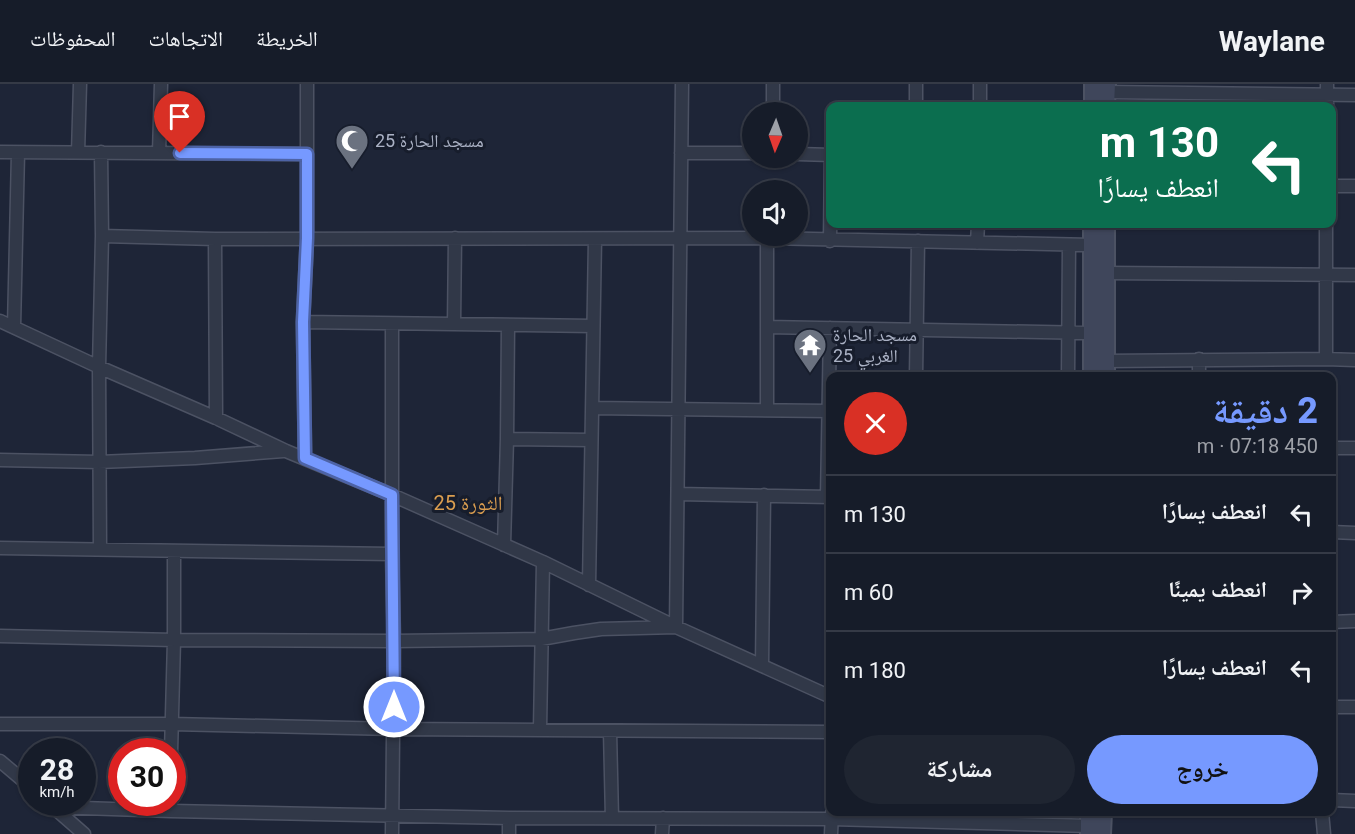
<!DOCTYPE html>
<html lang="ar">
<meta charset="utf-8">
<style>
body{margin:0;font-family:Roboto,"Noto Naskh Arabic",sans-serif;background:#1f2531;color:#f1f3f6;direction:rtl;height:100vh;display:flex;flex-direction:column;font-size:22px;white-space:nowrap}
*{box-sizing:border-box;margin:0}
p{font-size:20px;color:#9ea1a8}
.icon{flex:none;width:33px;height:33px;fill:none;stroke:currentColor;stroke-width:2;stroke-linecap:round;stroke-linejoin:round}
.map{position:relative;flex:1;overflow:hidden;direction:ltr}
.side{position:absolute;left:826px;top:288px;width:510px;height:444px;display:flex;flex-direction:column;background:#161c29;border-radius:12px;box-shadow:0 2px 4px #0004,0 0 0 2px #353a46;direction:rtl}
.side>*{flex:none}
.banner{position:absolute;left:826px;top:18px;width:510px;height:126px;border-radius:12px;box-shadow:0 2px 4px #0004,0 0 0 2px #353a46;direction:rtl;background:#0b6e4f;color:#fff;overflow:hidden}
.needle{width:39px;rotate:182deg}
.tools{position:absolute;left:742px;top:18px;display:grid;gap:12px}
.tools a{display:grid;place-items:center;width:66px;height:66px;border-radius:50%;background:#161c29;box-shadow:0 2px 4px #0004,0 0 0 2px #353a46;font-size:30px}
.speed{position:absolute;left:18px;top:654px;display:flex;gap:12px;font-size:30px;font-weight:700;text-align:center}
.speed>*{display:grid;place-content:center;width:78px;height:78px;border-radius:50%;background:#161c29;box-shadow:0 2px 4px #0004,0 0 0 2px #353a46;line-height:1}
.speed small{font-size:15px;font-weight:400}
.speed .limit{border:9px solid #d22;background:#fff;color:#111}
.pin{position:absolute;display:grid;place-items:center;width:51px;height:51px;color:#fff;margin:-62px -26px;border-radius:50% 50% 50% 0;rotate:-45deg;box-shadow:0 0 6px #0007}
.pin .icon{rotate:45deg}
.me{position:absolute;width:66px;margin:-33px;rotate:0deg;stroke-linejoin:round;filter:drop-shadow(0 0 4px #0008)}
.turn{display:flex;align-items:center;gap:21px;height:126px;padding:0 18px;font-size:27px}
.turn .icon{width:78px;height:78px;stroke-width:2.5}
.turn b{display:block;font-size:42px;line-height:51px}
.round{display:grid;place-items:center;flex:none;width:63px;height:63px;border-radius:32px;background:#1f2531}
.headline{display:flex;align-items:center;justify-content:space-between;height:102px;padding:0 18px}
h1{font-size:36px;font-weight:800;line-height:45px;color:#7699ff}
.cta{display:flex;gap:12px;margin-top:auto;padding:12px 18px}
.cta a{flex:1;height:69px;border-radius:36px;background:#7699ff;color:#111;font-size:24px;font-weight:800;line-height:69px;text-align:center}
.cta a+a{background:#1f2531;color:#f1f3f6}
ul{padding:0;list-style:none}
li{display:flex;align-items:center;gap:18px;height:78px;padding:0 18px;border-top:2px solid #353a46}
li div{flex:1}
li b{display:block;font-size:22px}
li em{font-style:normal}
header{display:flex;align-items:center;gap:36px;box-sizing:border-box;height:84px;padding:0 30px;background:#161c29;border-bottom:2px solid #353a46}
header strong{font-size:28px}
nav{display:flex;gap:33px;margin-inline-start:auto;font-size:21px}
.map>svg:first-child{display:block}
.lines{fill:none;stroke-linecap:round;stroke-linejoin:round}
.street-casing{stroke:#4c5263;stroke-width:15}
.secondary-casing{stroke:#4c5263;stroke-width:20}
.street{stroke:#313848;stroke-width:12}
.secondary{stroke:#3f465b;stroke-width:16}
.route-casing{stroke:#4d63a6;stroke-width:15}
.route{stroke:#7699ff;stroke-width:10}
.labels{text-anchor:middle;stroke-width:6;stroke-linejoin:round;paint-order:stroke}
.poi-label{font-size:18px;fill:#abb2c5;stroke:#171d2c;text-anchor:start}
.neighbourhood-label{font-size:20px;fill:#db9e50;stroke:#171d2c}
</style>
<header>
<strong>Waylane</strong>
<nav><a>الخريطة</a><a>الاتجاهات</a><a>المحفوظات</a></nav>
</header>
<div class="map">
<svg width="1355" height="750" viewBox="0 0 1355 750">
<rect width="100%" height="100%" fill="#1e2537"/>
<g class="lines">
<g class="street-casing">
<path id="street" d="M 1107,8 L 1355,11
M 916,22 L 916,0
M 980,22 L 980,0
M 1327,22 L 1327,0
M 773,28 L 773,0
M 0,68 L 307,70
M 78,69 L 80,0
M 159,69 L 161,0
M 681,69 L 753,69
M 798,70 L 831,71
M 1332,102 L 1355,102
M 102,152 L 215,155 L 767,154 L 1092,161
M 215,155 L 216,334
M 830,157 L 831,71
M 977,159 L 978,140
M 1105,189 L 1355,191
M 0,237 L 99,283 L 216,334 L 286,367 L 392,411 L 543,478 L 676,543 L 831,613
M 303,238 L 593,242
M 454,240 L 455,154
M 14,243 L 18,69
M 767,243 L 1092,249
M 1199,275 L 1199,292
M 1326,275 L 1355,276
M 1106,277 L 1326,275 L 1326,140
M 916,292 L 918,157
M 1068,292 L 1069,161
M 592,324 L 828,327
M 767,326 L 767,154
M 507,355 L 508,241
M 1332,364 L 1355,364
M 305,374 L 303,238 L 307,154 L 307,0
M 0,376 L 99,378 L 195,374 L 283,367
M 678,410 L 831,413
M 827,413 L 830,244
M 1332,448 L 1355,449
M 504,461 L 507,355 L 591,356
M 0,464 L 392,470 L 392,240
M 100,465 L 99,283 L 102,152 L 101,68
M 589,501 L 595,155
M 1332,538 L 1355,537
M 0,552 L 174,556 L 394,557 L 541,555 L 574,549 L 601,545 L 676,543 L 682,0
M 762,582 L 764,411
M 1332,623 L 1355,623
M 0,640 L 172,640 L 394,645 L 831,648
M 540,645 L 543,478
M 610,647 L 612,734
M 171,668 L 174,556 L 174,467
M 0,677 L 32,704
M 1332,716 L 1355,717
M 51,721 L 84,750
M 53,723 L 171,727 L 509,734 L 831,735 L 1089,742
M 1322,728 L 1324,750
M 509,734 L 509,750
M 392,750 L 394,557 L 392,470
M 662,750 L 663,734
M 831,750 L 832,729"/>
</g>
<g class="secondary-casing">
<path id="secondary" d="M 1093,22 L 1093,0
M 1106,22 L 1107,0
M 1092,140 L 1092,292
M 1106,140 L 1106,292
M 1089,750 L 1089,728
M 1102,750 L 1103,728"/>
</g>
<use href="#street" class="street"/>
<use href="#secondary" class="secondary"/>
</g>
<g class="lines">
<g class="route-casing">
<path id="route" d="M 180,69 L 307,70 L 307,154 L 303,238 L 305,374 L 392,411 L 394,623"/>
</g>
<use href="#route" class="route"/>
</g>
<defs>
<g id="mosque-pin" transform="scale(1.725)"><path d="M0 17L-7.5 6A9.5 9.5 0 1 1 7.5 6Z" fill="#6b7280" stroke="#171d2c"/><path d="M3.5-4.9A6 6 0 1 0 3.5 4.9A5 5 0 1 1 3.5-4.9Z" fill="#fff"/></g>
<g id="temple-pin" transform="scale(1.725)"><path d="M0 17L-7.5 6A9.5 9.5 0 1 1 7.5 6Z" fill="#6b7280" stroke="#171d2c"/><path d="M0-6L5-2H3V0L6.5 2.5H4V6H1.5V3h-3V6H-4V2.5H-6.5L-3 0V-2H-5Z" fill="#fff"/></g>
</defs>
<g fill-rule="evenodd">
<use href="#mosque-pin" x="352" y="57"/>
<use href="#temple-pin" x="810" y="261"/>
</g>
<g class="labels">
<g class="poi-label">
<text x="375" y="63">مسجد الحارة 25</text>
<text x="833" y="257">مسجد الحارة<tspan x="833" dy="21">25 الغربي</tspan></text>
</g>
<g class="neighbourhood-label">
<text x="468" y="426">الثورة 25</text>
</g>
</g>
</svg>
<div class="tools">
<a><svg class="needle" viewBox="-14 -14 28 28"><path d="M0-13l5 13h-10z" fill="#e53935"/><path d="M0 13l5-13h-10z" fill="#9ea1a8"/></svg></a>
<a><svg class="icon" aria-label="sound" viewBox="0 0 24 24"><path d="M4 9h4l5-4v14l-5-4H4zM17 9q2 3 0 6"/></svg></a>
</div>
<div class="speed"><div>28<small>km/h</small></div><div class="limit">30</div></div>
<div class="pin" style="left:180px;top:69px;background:#d93025"><svg class="icon" aria-label="arrive" viewBox="0 0 24 24"><path d="M6 21V4h12l-3 4 3 4H6"/></svg></div>
<svg class="me" style="left:394px;top:623px" viewBox="-20 -20 40 40"><circle r="17" fill="#7699ff" stroke="#fff" stroke-width="3"/><path d="M0-11L8 9 0 5-8 9z" fill="#fff"/></svg>
<div class="banner">
<div class="turn"><svg class="icon" aria-label="left" viewBox="0 0 24 24"><path d="M17 20v-9H6M10 6l-5 5 5 5"/></svg><div><b>130 m</b>انعطف يسارًا</div></div>
</div>
<section class="side">
<div class="headline"><div><h1>2 دقيقة</h1><p>450 m · 07:18</p></div><a class="round" style="background:#d93025;color:#fff"><svg class="icon" aria-label="close" viewBox="0 0 24 24"><path d="M6 6l12 12M18 6L6 18"/></svg></a></div>
<ul>
<li><svg class="icon" aria-label="left" viewBox="0 0 24 24"><path d="M17 20v-9H6M10 6l-5 5 5 5"/></svg><div><b>انعطف يسارًا</b></div><em>130 m</em></li>
<li><svg class="icon" aria-label="right" viewBox="0 0 24 24"><path d="M7 20v-9h11M14 6l5 5-5 5"/></svg><div><b>انعطف يمينًا</b></div><em>60 m</em></li>
<li><svg class="icon" aria-label="left" viewBox="0 0 24 24"><path d="M17 20v-9H6M10 6l-5 5 5 5"/></svg><div><b>انعطف يسارًا</b></div><em>180 m</em></li>
</ul>
<div class="cta"><a>خروج</a><a>مشاركة</a></div>
</section>
</div>
